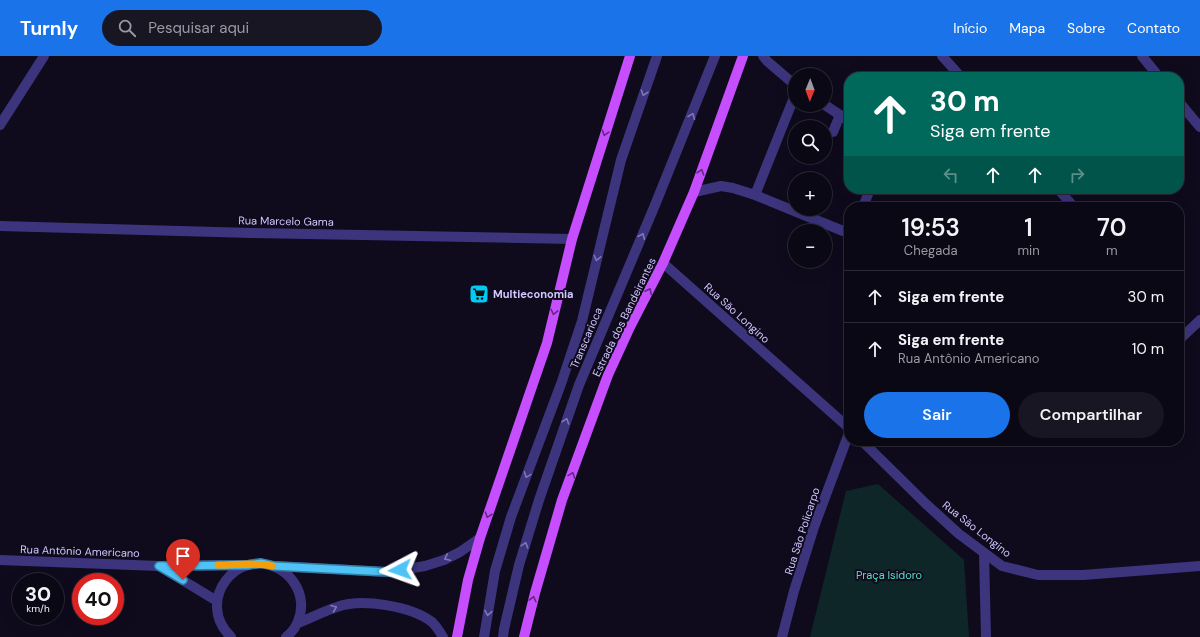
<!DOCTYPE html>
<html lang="pt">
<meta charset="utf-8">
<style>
body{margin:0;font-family:"DM Sans",sans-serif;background:#191623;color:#f1f3f6;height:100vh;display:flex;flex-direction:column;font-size:15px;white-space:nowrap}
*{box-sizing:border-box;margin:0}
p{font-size:13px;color:#9a9aa1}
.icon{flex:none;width:22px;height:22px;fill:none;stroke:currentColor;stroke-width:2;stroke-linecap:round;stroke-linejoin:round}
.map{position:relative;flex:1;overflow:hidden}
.sheet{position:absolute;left:844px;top:146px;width:340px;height:244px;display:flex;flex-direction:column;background:#0b0816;border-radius:16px;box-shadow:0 4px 16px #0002,0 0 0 1px #2b2935}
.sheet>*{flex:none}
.hud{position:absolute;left:844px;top:16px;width:340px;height:122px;border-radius:16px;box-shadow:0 4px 16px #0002,0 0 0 1px #2b2935;background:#00695c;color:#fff;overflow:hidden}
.needle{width:26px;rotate:181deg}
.buttons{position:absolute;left:788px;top:12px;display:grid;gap:8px}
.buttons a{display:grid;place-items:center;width:44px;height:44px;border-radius:50%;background:#0b0816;box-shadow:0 4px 16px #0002,0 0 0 1px #2b2935;font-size:20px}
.speed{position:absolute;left:12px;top:517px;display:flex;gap:8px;font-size:20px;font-weight:700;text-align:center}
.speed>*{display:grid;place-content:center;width:52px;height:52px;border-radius:50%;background:#0b0816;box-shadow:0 4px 16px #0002,0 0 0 1px #2b2935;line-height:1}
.speed small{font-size:10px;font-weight:400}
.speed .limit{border:6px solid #d22;background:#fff;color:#111}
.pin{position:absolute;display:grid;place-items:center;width:34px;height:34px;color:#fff;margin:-41px -17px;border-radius:50% 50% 50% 0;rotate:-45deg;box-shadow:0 0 4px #0007}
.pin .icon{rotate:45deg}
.me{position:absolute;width:44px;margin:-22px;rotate:266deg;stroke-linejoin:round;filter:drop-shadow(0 0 3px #0008)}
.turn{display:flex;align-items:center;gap:14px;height:84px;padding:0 20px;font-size:18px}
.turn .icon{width:52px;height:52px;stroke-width:2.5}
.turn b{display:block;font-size:28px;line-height:34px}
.lanes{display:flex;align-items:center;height:38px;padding:0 20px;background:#0003;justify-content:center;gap:20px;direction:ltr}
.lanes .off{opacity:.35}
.eta{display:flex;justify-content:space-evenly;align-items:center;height:68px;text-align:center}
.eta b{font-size:24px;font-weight:600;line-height:28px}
.action{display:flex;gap:8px;margin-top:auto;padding:8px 20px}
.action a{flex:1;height:46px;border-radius:24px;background:#1a73e8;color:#fff;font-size:16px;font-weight:600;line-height:46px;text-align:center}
.action a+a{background:#191623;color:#f1f3f6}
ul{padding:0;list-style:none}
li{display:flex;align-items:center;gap:12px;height:52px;padding:0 20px;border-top:1px solid #2b2935}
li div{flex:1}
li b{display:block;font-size:15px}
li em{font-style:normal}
header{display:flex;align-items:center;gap:24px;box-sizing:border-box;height:56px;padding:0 20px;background:#1a73e8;color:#fff}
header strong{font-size:19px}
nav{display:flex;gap:22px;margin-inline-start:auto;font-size:14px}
.search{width:280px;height:36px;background:#191623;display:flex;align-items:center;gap:10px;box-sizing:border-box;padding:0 14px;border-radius:22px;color:#9a9aa1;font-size:15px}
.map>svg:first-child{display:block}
.green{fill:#0e2627}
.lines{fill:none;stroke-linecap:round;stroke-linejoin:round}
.service{stroke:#3c357d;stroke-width:10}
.minor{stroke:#3c357d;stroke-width:10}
.tertiary{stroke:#3c357d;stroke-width:10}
.primary{stroke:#c74eff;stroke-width:10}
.oneway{stroke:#7f77b8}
.oneway2{stroke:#622983}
.route-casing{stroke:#337fa1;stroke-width:10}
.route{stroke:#4fc3f7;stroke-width:7}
.slow{stroke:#f59e0b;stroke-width:7}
.labels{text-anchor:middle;stroke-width:4;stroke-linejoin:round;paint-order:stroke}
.street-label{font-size:11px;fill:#d0c7ff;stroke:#0f0b1d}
.poi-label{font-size:11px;font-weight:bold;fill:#d0c7ff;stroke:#0f0b1d;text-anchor:start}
.park-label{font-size:11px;fill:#52e0c5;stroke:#0f0b1d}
</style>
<header>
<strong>Turnly</strong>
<div class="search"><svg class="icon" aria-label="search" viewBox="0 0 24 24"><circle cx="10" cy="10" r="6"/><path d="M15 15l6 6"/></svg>Pesquisar aqui</div>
<nav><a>Início</a><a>Mapa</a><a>Sobre</a><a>Contato</a></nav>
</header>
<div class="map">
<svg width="1200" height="581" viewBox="0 0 1200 581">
<rect width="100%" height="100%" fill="#0f0b1d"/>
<path class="green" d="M 878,428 L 964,504 L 969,581 L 810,581 L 846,435 Z"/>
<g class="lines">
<path class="service" d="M 763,0 L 767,5 L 795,29
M 825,49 L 849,65
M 833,76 L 840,59
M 694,136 L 721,130 L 733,132 L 755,139 L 843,175 L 849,174
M 755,139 L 795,39
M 863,151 L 870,133
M 484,581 L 495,515 L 511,461 L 561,328 L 582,265 L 621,104 L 657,0
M 503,581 L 504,573 L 519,509 L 539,444 L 579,329 L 655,149 L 715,0"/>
<path class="minor" d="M 942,0 L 961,21
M 1142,0 L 1159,21
M 1179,46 L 1200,71
M 0,69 L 44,0
M 1058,133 L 1074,151
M 0,170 L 252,177 L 572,183
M 663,207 L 849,372
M 1179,284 L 1200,264
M 862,385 L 926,448 L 959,478 L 1002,510 L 1038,519 L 1083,519 L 1200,510
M 984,497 L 986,581
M 0,504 L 159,510 L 248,509
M 159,510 L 217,545
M 782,581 L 794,535 L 814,471 L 849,377"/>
<path class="tertiary" d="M 274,510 L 388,516 L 425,510 L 444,504 L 460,496 L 480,482
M 298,567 C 311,562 324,555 337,551 C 362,542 411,550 432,566 C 436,570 440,576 443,581
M 231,581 C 194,546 237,488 281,514 C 292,521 300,533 301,546 C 302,559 297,573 286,581"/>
<path class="primary" d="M 457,581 L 468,524 L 480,482 L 547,287 L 572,183 L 630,0
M 524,581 L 535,537 L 562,444 L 608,319 L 630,271 L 663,207 L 694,136 L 743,0"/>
</g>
<defs><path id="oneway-chevron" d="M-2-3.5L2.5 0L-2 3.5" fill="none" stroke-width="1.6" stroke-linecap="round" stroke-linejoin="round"/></defs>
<g class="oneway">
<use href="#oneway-chevron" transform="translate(644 37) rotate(109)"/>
<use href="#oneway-chevron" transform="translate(692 60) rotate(-68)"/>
<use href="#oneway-chevron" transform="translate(642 180) rotate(-67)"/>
<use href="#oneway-chevron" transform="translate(597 202) rotate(104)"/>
<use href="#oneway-chevron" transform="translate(566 365) rotate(-71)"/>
<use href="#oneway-chevron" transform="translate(527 419) rotate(111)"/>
<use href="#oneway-chevron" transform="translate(525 489) rotate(-73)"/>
<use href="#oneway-chevron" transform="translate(447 502) rotate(155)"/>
<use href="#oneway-chevron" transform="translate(334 552) rotate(-21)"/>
<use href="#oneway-chevron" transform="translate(488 557) rotate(100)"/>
</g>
<g class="oneway2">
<use href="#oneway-chevron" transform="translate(605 77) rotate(107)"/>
<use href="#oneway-chevron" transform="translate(701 116) rotate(-71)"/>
<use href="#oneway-chevron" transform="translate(649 235) rotate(-63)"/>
<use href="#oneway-chevron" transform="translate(554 256) rotate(103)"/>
<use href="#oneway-chevron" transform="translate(572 419) rotate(-70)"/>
<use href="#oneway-chevron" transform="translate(488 459) rotate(109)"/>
<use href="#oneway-chevron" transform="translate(533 543) rotate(-76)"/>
</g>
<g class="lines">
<g class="route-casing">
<path id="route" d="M 183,524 L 159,510 L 248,509 L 261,507 L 274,510 L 388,516 L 400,514"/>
</g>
<use href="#route" class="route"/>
<path class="slow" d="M 218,509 C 235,509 255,506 272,510"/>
</g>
<defs>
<g id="supermarket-square" transform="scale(1)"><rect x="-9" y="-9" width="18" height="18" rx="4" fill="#00cbf2" stroke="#0f0b1d"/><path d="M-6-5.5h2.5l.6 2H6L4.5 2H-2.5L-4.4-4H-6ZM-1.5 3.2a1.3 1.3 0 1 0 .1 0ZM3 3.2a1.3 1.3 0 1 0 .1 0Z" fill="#111"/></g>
</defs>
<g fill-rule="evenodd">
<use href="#supermarket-square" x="479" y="238"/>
</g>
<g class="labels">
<g class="street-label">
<text transform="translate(286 165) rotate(1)" y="4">Rua Marcelo Gama</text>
<text transform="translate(737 257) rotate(42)" y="4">Rua São Longino</text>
<text transform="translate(624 261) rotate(-64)" y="4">Estrada dos Bandeirantes</text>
<text transform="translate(586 282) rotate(-67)" y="4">Transcarioca</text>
<text transform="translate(977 473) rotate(38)" y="4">Rua São Longino</text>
<text transform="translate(802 475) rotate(-72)" y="4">Rua São Policarpo</text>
<text transform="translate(80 495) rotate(2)" y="4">Rua Antônio Americano</text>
</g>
<g class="poi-label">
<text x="493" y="242">Multieconomia</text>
</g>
<g class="park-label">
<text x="889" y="523">Praça Isidoro</text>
</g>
</g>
</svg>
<div class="buttons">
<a><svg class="needle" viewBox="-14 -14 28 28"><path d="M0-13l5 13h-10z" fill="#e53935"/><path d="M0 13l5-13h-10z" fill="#9a9aa1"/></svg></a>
<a><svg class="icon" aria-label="search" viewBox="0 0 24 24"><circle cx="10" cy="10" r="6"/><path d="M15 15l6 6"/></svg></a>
<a>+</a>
<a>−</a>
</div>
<div class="speed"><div>30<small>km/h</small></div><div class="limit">40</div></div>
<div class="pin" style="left:183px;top:524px;background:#d93025"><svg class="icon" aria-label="arrive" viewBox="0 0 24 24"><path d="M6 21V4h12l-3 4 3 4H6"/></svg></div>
<svg class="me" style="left:400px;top:514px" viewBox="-20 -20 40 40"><path d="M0-17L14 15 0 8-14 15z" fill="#4fc3f7" stroke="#fff" stroke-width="4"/></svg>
<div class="hud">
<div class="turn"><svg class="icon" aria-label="ahead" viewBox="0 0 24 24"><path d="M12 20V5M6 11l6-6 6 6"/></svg><div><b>30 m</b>Siga em frente</div></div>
<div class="lanes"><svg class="icon off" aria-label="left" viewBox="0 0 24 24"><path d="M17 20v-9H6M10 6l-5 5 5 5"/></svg><svg class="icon" aria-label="ahead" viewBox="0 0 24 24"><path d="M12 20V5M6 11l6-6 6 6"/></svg><svg class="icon" aria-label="ahead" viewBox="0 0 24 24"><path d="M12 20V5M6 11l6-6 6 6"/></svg><svg class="icon off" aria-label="right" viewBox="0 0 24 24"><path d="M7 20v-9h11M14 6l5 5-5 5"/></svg></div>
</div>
<section class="sheet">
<div class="eta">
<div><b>19:53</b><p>Chegada</p></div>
<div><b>1</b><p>min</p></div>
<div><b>70</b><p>m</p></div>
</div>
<ul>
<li><svg class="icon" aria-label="ahead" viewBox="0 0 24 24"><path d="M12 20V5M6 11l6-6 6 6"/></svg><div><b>Siga em frente</b></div><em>30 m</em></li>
<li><svg class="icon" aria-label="ahead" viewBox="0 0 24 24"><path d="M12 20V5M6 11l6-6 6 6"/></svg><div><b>Siga em frente</b><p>Rua Antônio Americano</p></div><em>10 m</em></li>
</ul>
<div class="action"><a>Sair</a><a>Compartilhar</a></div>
</section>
</div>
